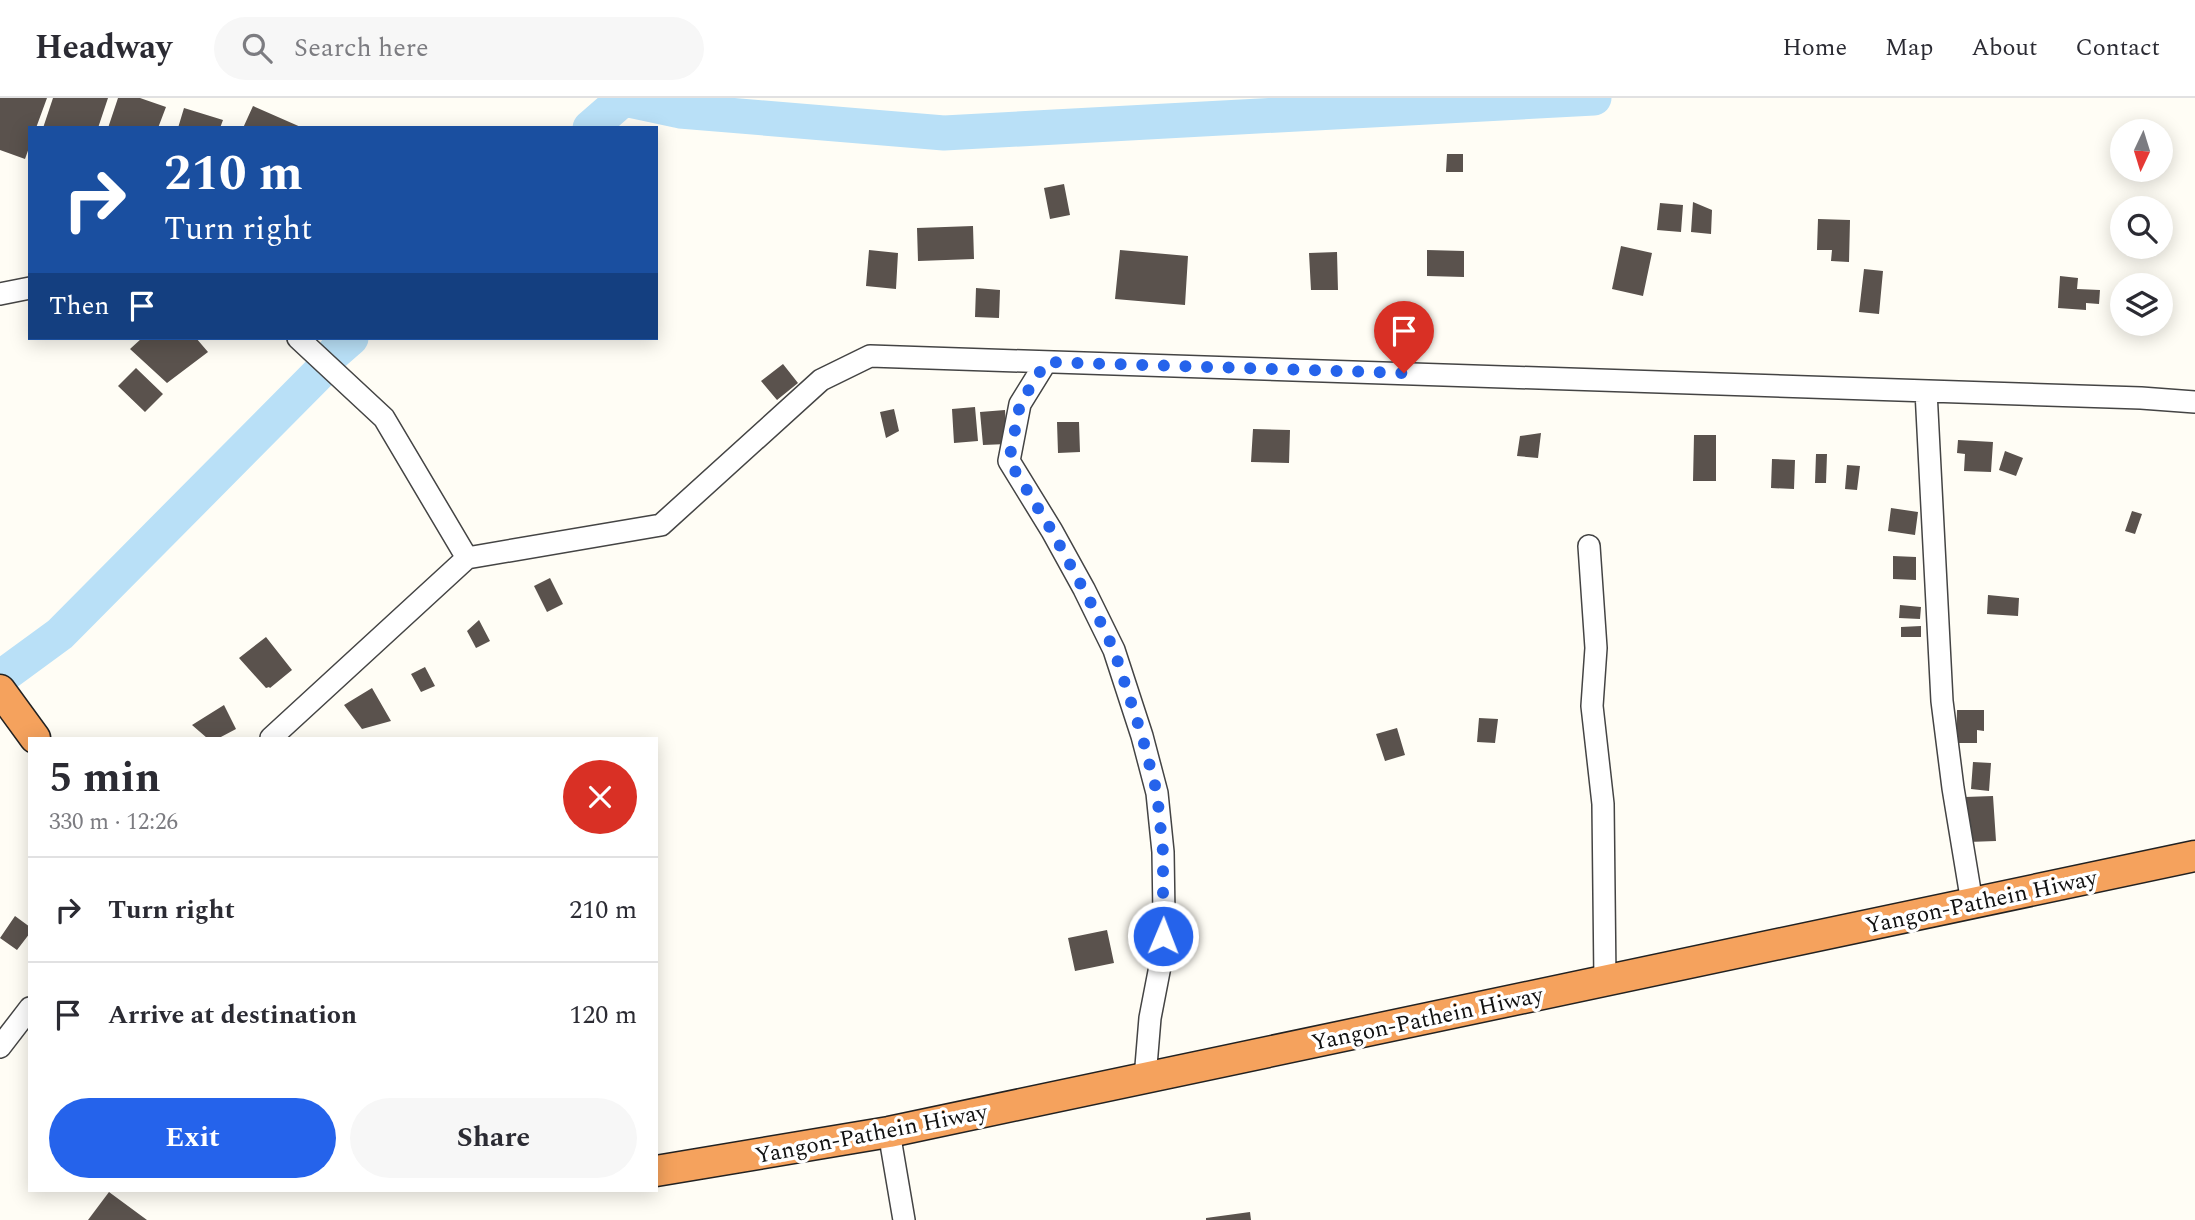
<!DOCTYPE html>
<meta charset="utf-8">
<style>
body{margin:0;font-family:Spectral,serif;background:#f7f7f7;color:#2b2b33;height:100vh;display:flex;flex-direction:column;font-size:26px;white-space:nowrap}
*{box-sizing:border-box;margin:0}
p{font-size:23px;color:#7c7c81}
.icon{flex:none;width:38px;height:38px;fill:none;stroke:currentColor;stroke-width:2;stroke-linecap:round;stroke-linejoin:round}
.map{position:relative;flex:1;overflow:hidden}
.side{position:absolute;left:28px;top:639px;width:630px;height:455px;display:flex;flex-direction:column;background:#fff;border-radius:0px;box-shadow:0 4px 18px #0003}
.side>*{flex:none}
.top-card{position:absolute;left:28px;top:28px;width:630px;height:214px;border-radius:0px;box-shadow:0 4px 18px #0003;background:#1a4fa0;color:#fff;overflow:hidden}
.needle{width:46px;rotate:184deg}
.fabs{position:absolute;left:2110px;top:21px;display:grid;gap:14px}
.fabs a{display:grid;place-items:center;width:63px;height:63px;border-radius:50%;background:#fff;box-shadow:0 4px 18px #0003;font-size:35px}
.pin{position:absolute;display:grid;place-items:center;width:60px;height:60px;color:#fff;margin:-72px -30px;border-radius:50% 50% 50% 0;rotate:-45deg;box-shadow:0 0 7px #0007}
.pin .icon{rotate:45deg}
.me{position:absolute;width:77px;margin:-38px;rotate:1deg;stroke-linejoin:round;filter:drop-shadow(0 0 5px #0008)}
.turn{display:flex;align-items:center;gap:24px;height:147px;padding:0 21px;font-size:32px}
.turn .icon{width:91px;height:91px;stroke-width:2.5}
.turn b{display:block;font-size:49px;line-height:60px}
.then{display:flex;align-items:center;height:66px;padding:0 21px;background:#0003;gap:14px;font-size:26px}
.round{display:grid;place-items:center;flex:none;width:74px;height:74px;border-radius:37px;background:#f7f7f7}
.headline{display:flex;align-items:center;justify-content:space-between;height:119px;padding:0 21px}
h1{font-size:42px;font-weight:700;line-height:52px}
.button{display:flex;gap:14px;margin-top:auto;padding:14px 21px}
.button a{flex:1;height:80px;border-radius:42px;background:#2563eb;color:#fff;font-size:28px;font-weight:700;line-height:80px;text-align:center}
.button a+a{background:#f7f7f7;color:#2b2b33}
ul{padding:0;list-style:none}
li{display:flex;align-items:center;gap:21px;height:105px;padding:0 21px;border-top:2px solid #e1e1e2}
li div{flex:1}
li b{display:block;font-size:26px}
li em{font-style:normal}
header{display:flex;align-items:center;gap:42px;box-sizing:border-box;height:98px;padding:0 35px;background:#fff;border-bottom:2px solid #e1e1e2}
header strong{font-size:33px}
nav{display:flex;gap:38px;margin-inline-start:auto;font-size:24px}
.search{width:490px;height:63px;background:#f7f7f7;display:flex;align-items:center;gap:18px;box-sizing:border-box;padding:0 24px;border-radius:38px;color:#7c7c81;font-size:26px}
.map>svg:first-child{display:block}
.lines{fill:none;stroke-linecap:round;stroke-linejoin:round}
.river{stroke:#b9e0f7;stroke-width:35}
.building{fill:#5a524d}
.minor-casing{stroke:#444;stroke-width:24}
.highway-casing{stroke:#222;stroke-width:33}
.minor{stroke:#fff;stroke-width:21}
.highway{stroke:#f5a25d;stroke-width:30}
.route{stroke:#2563eb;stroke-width:12;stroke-dasharray:0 21.6}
.labels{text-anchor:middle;stroke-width:7;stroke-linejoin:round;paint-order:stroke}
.street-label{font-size:23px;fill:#111;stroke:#fff}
</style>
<header>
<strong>Headway</strong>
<div class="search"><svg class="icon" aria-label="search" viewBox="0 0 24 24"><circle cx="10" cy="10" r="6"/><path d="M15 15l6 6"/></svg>Search here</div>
<nav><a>Home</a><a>Map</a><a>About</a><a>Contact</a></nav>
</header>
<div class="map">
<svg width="2195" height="1122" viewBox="0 0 2195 1122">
<rect width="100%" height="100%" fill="#fffdf5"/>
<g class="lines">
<path class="river" d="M 619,0 L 680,13 L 944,35 L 1594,0
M 590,30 L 622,2
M 335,254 L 351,240
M 0,580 L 60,536 L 318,276"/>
</g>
<path class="building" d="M 0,0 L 47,0 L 36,30 L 30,30 L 30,47 L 25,61 L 0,52 Z
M 53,0 L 108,0 L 98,30 L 43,30 Z
M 118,0 L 140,0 L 166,9 L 158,30 L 108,30 Z
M 253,8 L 303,30 L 243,30 Z
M 184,10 L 223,22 L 220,30 L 178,30 Z
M 1447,56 L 1463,56 L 1463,74 L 1446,74 Z
M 1064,86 L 1070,117 L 1050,121 L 1044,90 Z
M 1693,104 L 1712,112 L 1711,136 L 1691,134 Z
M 1660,105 L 1683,107 L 1681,134 L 1657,132 Z
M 1818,121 L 1850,122 L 1849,164 L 1831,163 L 1832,152 L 1817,152 Z
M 973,128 L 974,161 L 918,163 L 917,130 Z
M 1621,148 L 1652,155 L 1643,198 L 1612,191 Z
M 869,152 L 898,155 L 896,191 L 866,188 Z
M 1120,152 L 1188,158 L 1185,207 L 1115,201 Z
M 1427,152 L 1464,153 L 1464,179 L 1427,178 Z
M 1337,154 L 1338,192 L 1311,192 L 1309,155 Z
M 1864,171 L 1883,173 L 1879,216 L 1859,214 Z
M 2060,178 L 2078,180 L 2077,191 L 2100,192 L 2099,206 L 2086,205 L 2086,212 L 2058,210 Z
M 976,190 L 1000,192 L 999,220 L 975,219 Z
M 142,240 L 196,240 L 208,254 L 167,285 L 130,251 Z
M 783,266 L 798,285 L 777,302 L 761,283 Z
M 136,270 L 163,296 L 145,314 L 118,288 Z
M 975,309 L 978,343 L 954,345 L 952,311 Z
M 894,311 L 899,333 L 886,340 L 880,314 Z
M 1005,312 L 1007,346 L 983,347 L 980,314 Z
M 1057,324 L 1079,324 L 1080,354 L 1058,355 Z
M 1253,331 L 1290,332 L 1289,365 L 1251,364 Z
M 1541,335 L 1538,360 L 1517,358 L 1520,338 Z
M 1694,337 L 1716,337 L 1716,383 L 1693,383 Z
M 1958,342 L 1993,344 L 1991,374 L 1964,373 L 1965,356 L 1957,355 Z
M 2005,353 L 2023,360 L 2016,378 L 1999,372 Z
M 1816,356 L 1827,356 L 1826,385 L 1815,385 Z
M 1772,361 L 1795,362 L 1794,391 L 1771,390 Z
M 1847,367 L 1860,368 L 1857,392 L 1845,391 Z
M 1891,410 L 1918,414 L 1915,437 L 1888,433 Z
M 2132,413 L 2142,416 L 2135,436 L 2125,433 Z
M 1893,458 L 1916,459 L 1916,482 L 1893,481 Z
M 550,480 L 563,506 L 547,514 L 534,488 Z
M 1988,497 L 2019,500 L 2018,518 L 1987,516 Z
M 1900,507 L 1921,509 L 1920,521 L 1899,520 Z
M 479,522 L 490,543 L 476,550 L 467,533 Z
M 1921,528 L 1921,539 L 1901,539 L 1901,529 Z
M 266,539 L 292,572 L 270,590 L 269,589 L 266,590 L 239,560 Z
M 425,569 L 435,588 L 421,594 L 411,576 Z
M 372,590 L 391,623 L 362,631 L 344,607 Z
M 224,607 L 236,631 L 219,640 L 207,640 L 192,627 Z
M 1957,612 L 1984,612 L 1984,633 L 1977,632 L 1977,645 L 1956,645 Z
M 1479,620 L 1498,621 L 1495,645 L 1477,644 Z
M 1397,630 L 1405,657 L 1385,663 L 1376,636 Z
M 1973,664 L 1991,665 L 1989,693 L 1971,691 Z
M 1993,698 L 1996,743 L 1968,744 L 1965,699 Z
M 15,818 L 30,829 L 30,835 L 17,852 L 0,840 Z
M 1107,832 L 1114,865 L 1075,873 L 1068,840 Z
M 109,1094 L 147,1122 L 88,1122 Z
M 1250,1114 L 1251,1122 L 1206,1122 L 1206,1120 Z"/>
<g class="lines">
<g class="minor-casing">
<path id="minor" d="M 0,196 L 30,190
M 298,240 L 384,320 L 467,460
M 1046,264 L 1020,306 L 1009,363 L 1052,433 L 1084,491 L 1114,552 L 1142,638 L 1157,695 L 1163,754 L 1164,818 L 1162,858 L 1150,920 L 1145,980
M 1926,293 L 1942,603 L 1953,690 L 1972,805
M 1589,448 L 1596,550 L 1592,608 L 1603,706 L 1605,883
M 271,640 L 467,460 L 661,427 L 821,282 L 870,258 L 2141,300 L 2195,304
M 0,949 L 30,910
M 889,1034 L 904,1122"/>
</g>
<g class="highway-casing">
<path id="highway" d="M 0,592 L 35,640
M 656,1073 L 889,1034 L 2195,758"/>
</g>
<use href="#minor" class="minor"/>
<use href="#highway" class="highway"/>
</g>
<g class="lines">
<path class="route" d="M 1163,838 L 1163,754 L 1157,695 L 1142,638 L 1114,552 L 1094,511 L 1052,433 L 1009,363 L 1020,306 L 1046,264 L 1404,275"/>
</g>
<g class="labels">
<g class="street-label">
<text transform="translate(1981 803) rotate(-12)" y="8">Yangon-Pathein Hiway</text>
<text transform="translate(1427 920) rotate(-12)" y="8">Yangon-Pathein Hiway</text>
<text transform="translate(871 1035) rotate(-11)" y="8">Yangon-Pathein Hiway</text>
</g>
</g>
</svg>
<div class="fabs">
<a><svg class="needle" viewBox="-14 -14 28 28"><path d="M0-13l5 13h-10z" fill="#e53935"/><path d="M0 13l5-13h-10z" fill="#7c7c81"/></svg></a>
<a><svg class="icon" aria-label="search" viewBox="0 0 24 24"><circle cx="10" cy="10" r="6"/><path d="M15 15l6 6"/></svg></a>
<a><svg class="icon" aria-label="layers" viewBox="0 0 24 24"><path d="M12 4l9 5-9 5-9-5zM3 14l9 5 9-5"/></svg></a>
</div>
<div class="pin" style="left:1404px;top:275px;background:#d93025"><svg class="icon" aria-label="arrive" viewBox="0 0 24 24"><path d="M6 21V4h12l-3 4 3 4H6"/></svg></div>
<svg class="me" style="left:1163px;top:838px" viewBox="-20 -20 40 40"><circle r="17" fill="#2563eb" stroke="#fff" stroke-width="3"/><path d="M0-11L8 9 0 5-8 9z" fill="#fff"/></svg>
<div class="top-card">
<div class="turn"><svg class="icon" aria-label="right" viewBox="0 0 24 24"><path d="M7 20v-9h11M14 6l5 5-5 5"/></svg><div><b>210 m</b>Turn right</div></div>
<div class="then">Then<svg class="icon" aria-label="arrive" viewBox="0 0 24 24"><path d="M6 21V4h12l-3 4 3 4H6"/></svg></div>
</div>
<section class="side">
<div class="headline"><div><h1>5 min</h1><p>330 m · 12:26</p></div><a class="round" style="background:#d93025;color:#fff"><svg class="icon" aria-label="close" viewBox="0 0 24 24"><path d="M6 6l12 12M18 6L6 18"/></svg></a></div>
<ul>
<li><svg class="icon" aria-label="right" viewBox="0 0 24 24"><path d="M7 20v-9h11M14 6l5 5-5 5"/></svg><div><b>Turn right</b></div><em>210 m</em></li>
<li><svg class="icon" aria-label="arrive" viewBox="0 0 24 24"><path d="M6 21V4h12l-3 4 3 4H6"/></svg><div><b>Arrive at destination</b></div><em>120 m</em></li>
</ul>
<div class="button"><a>Exit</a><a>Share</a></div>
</section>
</div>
